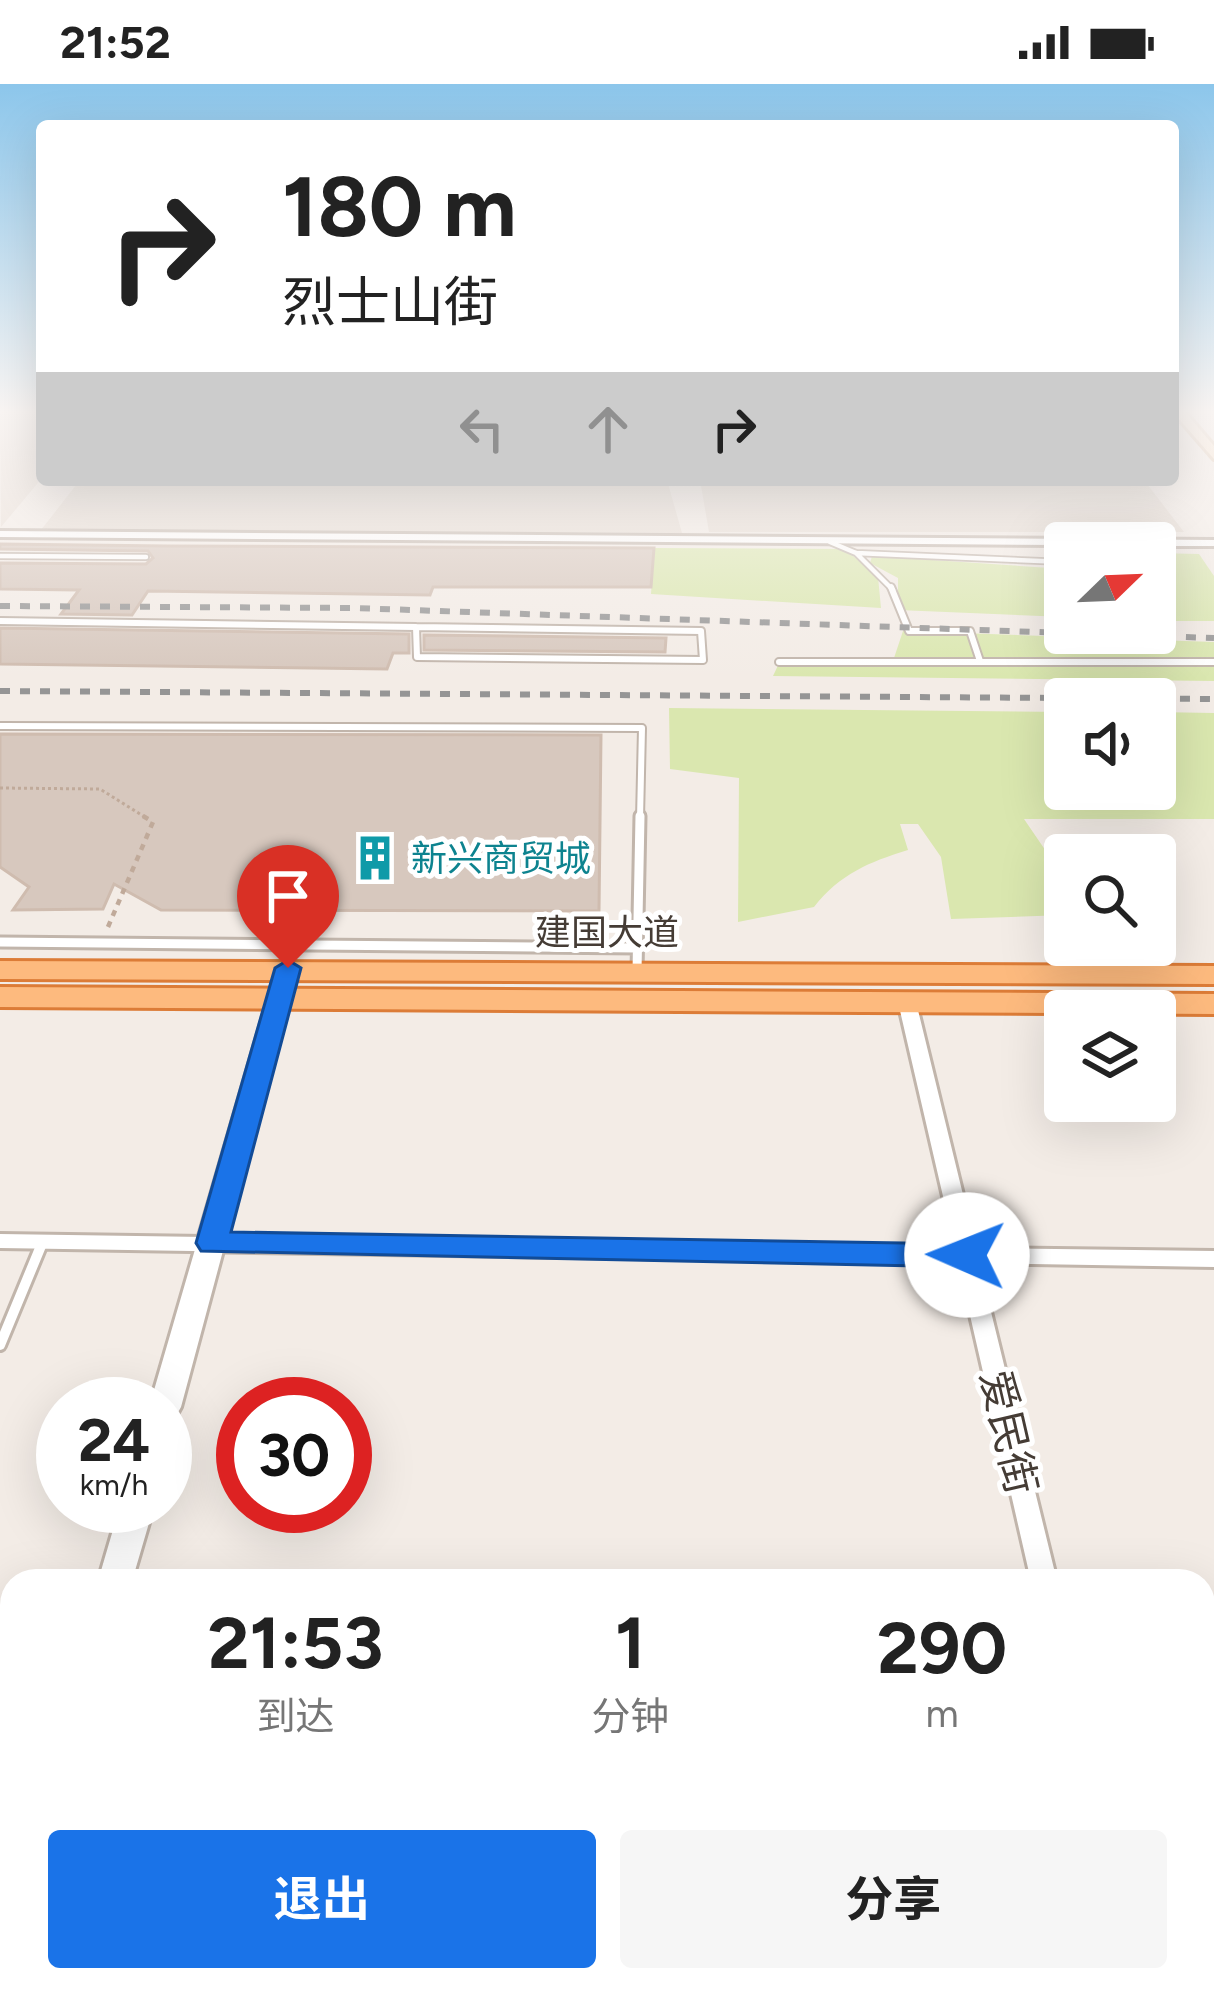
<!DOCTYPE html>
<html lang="zh">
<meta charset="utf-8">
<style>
body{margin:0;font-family:Figtree,"Noto Sans SC",sans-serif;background:#f6f6f6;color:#222;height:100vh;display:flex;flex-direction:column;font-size:45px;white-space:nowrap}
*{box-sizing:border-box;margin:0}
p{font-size:39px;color:#767676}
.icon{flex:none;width:66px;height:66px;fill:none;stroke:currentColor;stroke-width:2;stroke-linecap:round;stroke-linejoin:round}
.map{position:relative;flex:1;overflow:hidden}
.drawer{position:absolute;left:0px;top:1485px;width:1215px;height:423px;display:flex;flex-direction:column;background:#fff;border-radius:36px 36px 0 0;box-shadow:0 12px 48px #0002}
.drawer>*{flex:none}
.guide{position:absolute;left:36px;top:36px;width:1143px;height:366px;border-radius:12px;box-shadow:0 12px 48px #0002;background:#fff;color:#222;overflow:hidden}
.needle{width:78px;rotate:67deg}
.buttons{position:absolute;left:1044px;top:438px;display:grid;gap:24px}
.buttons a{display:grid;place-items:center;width:132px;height:132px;border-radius:12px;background:#fff;box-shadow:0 12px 48px #0002;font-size:60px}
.speed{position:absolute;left:36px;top:1293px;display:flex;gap:24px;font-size:60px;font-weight:700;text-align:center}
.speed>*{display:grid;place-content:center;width:156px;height:156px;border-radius:50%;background:#fff;box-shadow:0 12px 48px #0002;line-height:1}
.speed small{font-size:30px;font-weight:400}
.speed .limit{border:18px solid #d22;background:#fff;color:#111}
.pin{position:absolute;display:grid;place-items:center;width:102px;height:102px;color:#fff;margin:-123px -51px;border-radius:50% 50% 50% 0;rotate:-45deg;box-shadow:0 0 12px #0007}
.pin .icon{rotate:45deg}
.me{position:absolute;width:132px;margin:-66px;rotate:271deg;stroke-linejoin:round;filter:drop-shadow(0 0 9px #0008)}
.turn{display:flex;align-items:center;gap:42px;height:252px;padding:0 48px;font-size:54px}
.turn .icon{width:156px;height:156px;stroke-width:2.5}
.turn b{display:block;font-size:84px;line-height:102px}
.lanes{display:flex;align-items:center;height:114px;padding:0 48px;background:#0003;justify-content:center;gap:60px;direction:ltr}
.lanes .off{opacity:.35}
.eta{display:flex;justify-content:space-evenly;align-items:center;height:204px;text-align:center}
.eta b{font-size:72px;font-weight:700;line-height:84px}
.cta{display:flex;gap:24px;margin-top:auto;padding:24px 48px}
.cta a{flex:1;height:138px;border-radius:12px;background:#1a73e8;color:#fff;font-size:48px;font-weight:700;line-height:138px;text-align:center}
.cta a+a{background:#f6f6f6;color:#222}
.status{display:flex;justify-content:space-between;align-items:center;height:84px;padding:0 60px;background:#fff;direction:ltr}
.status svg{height:33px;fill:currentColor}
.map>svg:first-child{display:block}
.residential{fill:#e7ddd4}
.green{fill:#dae7af}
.building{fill:#d7c8be;stroke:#cfbcaf;stroke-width:3}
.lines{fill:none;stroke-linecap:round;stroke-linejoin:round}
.service-far4-casing{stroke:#c1b5ab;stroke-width:8}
.service-far3-casing{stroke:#c1b5ab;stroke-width:10}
.service-far2-casing{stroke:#c1b5ab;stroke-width:15}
.service-far1-casing{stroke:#c1b5ab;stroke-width:16}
.service-casing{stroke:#c1b5ab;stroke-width:20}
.minor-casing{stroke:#c1b5ab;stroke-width:6}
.tertiary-casing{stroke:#c1b5ab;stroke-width:6}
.secondary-casing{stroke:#d6b898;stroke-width:6}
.trunk-casing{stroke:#dc7c37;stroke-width:6}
.path-far1{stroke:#c0aa9a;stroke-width:3;stroke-dasharray:3 3;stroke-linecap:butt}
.path{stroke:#c0aa9a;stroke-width:4.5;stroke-dasharray:6 6;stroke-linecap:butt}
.service-far4{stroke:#fff;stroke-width:4.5}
.service-far3{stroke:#fff;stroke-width:6}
.service-far2{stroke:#fff;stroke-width:9}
.service-far1{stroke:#fff;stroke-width:10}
.service{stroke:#fff;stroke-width:14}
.minor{fill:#fff;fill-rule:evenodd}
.tertiary{fill:#fff;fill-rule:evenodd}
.secondary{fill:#fee4c5;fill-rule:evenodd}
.trunk{fill:#fdba7e;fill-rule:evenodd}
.rail{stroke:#959595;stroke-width:6;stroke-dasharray:10 10;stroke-linecap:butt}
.route{fill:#1a73e8;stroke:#114b97;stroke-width:3}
.labels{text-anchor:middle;stroke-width:10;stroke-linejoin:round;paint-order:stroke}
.culture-label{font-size:36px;fill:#0d838f;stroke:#fff;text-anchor:start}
.street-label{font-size:36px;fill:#453c35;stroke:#fff}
.near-street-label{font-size:42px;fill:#453c35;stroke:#fff}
</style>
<div class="status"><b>21:52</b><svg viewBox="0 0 49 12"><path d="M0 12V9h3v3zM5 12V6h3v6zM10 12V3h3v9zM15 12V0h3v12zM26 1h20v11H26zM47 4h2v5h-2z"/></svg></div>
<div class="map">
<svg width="1214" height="1907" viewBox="0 0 1214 1907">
<rect width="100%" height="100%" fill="#f3ece6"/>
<path class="residential" d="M 0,328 L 42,328 L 42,394 L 1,443 Z
M 80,396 L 667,396 L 682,449 L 41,446 Z
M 700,396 L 1144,396 L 1184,448 L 709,448 Z"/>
<path class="green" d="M 654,464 L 845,465 L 878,493 L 881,524 L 651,510 Z
M 1155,469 L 1199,470 L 1214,492 L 1214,537 L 1155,537 Z
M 872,472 L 1065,485 L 1065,533 L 898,526 L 898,494 L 870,479 Z
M 903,547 L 1214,558 L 1214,597 L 773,592 L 781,575 L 894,574 Z
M 669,624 L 1065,628 L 1065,705 L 1155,705 L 1155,628 L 1214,629 L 1214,735 L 1024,735 L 1065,795 L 1065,831 L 951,835 L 941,773 L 918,740 L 900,740 L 908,766 C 869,778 840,790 814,823 L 738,838 L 739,694 L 670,685 Z"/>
<path class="building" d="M 0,460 L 168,462 L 654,464 L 651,503 L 433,503 L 430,511 L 148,507 L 132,531 L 61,530 L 79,506 L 0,505 L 0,479 L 146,480 L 153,474 L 148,467 L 0,465 Z
M 0,544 L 409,550 L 409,569 L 393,569 L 387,585 L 0,580 Z
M 424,551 L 666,554 L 665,568 L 424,566 Z
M 0,650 L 601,651 L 599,827 L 161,826 L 114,800 L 103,825 L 13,826 L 29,803 L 0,783 Z"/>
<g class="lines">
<g class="service-far4-casing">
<path id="service-far4" d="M 830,458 L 856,469 L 1065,478
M 856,469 L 893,506
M 0,472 L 146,473"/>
</g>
<g class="service-far3-casing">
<path id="service-far3" d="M 891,503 L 909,547 L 970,547 L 980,577
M 0,537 L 416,543
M 416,543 L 701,547 L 703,576 L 417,573 Z
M 779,578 L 1214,578
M 0,642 L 642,644 L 640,735"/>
</g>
<g class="service-far2-casing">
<path id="service-far2" d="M 0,858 L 638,864
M 637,887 L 640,732"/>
</g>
<g class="service-far1-casing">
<path id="service-far1" d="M 0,1261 L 43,1157"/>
</g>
<g class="service-casing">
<path id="service" d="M 394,1907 L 395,1896"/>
</g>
<g class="minor-casing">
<path id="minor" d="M 0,447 L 1214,456 L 1214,462 L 1155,462 L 1155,459 L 1065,461 L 0,453 Z
M 907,913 L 916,918 L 976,1164 L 1214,1167 L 1214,1183 L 979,1179 L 1057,1497 L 1031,1497 L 958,1179 L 0,1164 L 0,1150 L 955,1164 L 898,918 Z
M 0,1695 L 12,1695 L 12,1723 L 0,1723 Z
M 1125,1896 L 1157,1896 L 1160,1907 L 1128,1907 Z"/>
</g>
<g class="tertiary-casing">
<path id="tertiary" d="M 288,877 L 299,884 L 181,1323 L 176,1332 L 165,1335 L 165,1320 L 150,1320 L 277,884 Z
M 120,1422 L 154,1422 L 132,1497 L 98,1497 Z"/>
</g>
<g class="secondary-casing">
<path id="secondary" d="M 1173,328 L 1185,328 L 1214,362 L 1214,375 Z
M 1203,1578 L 1214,1578 L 1214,1616 L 1203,1616 Z
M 12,1824 L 12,1896 L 21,1896 L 17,1907 L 0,1907 L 0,1829 Z"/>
</g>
<g class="trunk-casing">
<path id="trunk" d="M 0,877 L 1214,882 L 1214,900 L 0,895 Z
M 0,903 L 1214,910 L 1214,930 L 0,923 Z"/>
</g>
<path class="path-far1" d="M 0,704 L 100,705 L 148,735"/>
<path class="path" d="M 108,843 L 153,738 L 143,732"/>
<use href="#service-far4" class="service-far4"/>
<use href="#service-far3" class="service-far3"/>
<use href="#service-far2" class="service-far2"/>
<use href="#service-far1" class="service-far1"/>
<use href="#service" class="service"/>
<use href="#minor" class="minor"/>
<use href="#tertiary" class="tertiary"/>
<use href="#secondary" class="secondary"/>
<use href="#trunk" class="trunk"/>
<path class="rail" d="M 0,522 L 354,524 L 1065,549
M 1066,549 L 1214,554
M 0,607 L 1214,615"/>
</g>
<linearGradient id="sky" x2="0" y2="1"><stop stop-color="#8cc6eb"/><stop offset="0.55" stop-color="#faf6f4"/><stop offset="1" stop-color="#faf6f4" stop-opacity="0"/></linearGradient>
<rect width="1214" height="595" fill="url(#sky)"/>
<path class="route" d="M 288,876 L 301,884 L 231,1148 L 967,1160 L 979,1163 L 983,1171 L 979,1179 L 967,1183 L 201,1167 L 196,1159 L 275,884 Z"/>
<defs>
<g id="building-bare" transform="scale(3.6)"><path d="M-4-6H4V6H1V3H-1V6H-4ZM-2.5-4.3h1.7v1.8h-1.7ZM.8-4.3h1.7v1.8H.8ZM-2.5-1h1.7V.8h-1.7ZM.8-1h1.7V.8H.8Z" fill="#0f9aa8" stroke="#fff" stroke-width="2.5" paint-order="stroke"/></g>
</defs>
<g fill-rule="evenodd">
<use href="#building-bare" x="375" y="774"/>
</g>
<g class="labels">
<g class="culture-label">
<text x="411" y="787">新兴商贸城</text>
</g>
<g class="street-label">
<text x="607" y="861">建国大道</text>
</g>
<g class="near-street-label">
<text transform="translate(1009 1348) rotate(77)" y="15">爱民街</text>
</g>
</g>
</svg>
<div class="buttons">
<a><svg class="needle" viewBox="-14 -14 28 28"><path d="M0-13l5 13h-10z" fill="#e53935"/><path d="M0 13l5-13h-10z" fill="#767676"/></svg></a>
<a><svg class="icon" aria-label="sound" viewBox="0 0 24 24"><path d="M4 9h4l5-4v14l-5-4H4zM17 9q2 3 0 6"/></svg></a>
<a><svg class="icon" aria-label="search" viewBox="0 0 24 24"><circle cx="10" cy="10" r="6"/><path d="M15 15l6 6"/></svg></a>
<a><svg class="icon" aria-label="layers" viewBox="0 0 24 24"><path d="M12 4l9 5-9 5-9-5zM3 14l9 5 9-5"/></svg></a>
</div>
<div class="speed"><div>24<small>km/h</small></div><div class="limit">30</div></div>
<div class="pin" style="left:288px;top:884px;background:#d93025"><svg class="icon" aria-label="arrive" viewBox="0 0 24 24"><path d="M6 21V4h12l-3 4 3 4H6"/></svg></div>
<svg class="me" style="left:967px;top:1171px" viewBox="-20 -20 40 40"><circle r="19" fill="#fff"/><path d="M0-13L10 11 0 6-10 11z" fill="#1a73e8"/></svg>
<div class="guide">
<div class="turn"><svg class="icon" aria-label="right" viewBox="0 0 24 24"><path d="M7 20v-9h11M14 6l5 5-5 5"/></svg><div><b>180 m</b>烈士山街</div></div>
<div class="lanes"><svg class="icon off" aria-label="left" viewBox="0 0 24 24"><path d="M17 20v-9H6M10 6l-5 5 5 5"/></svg><svg class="icon off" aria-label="ahead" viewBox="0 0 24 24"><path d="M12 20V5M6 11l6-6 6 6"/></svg><svg class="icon" aria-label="right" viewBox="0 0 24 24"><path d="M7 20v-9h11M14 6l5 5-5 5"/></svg></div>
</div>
<section class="drawer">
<div class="eta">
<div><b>21:53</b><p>到达</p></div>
<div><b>1</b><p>分钟</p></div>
<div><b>290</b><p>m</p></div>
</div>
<div class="cta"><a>退出</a><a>分享</a></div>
</section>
</div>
